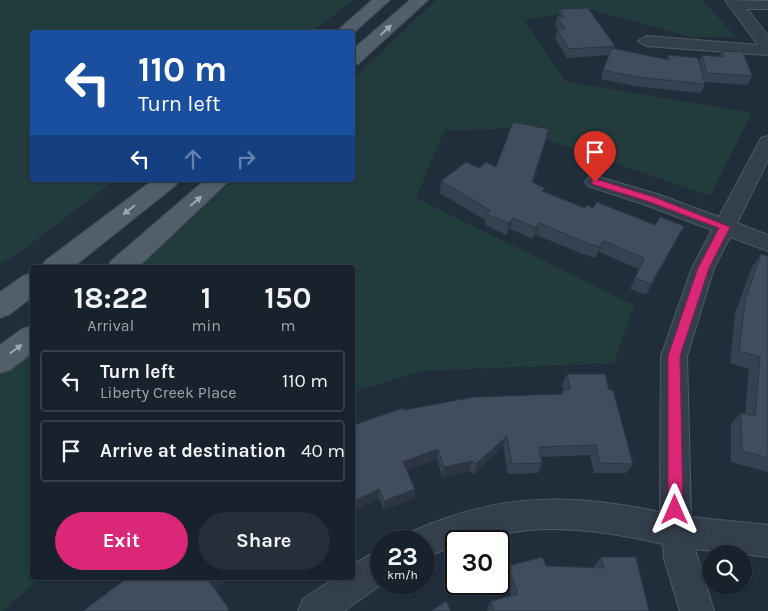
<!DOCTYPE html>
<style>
body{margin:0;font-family:Karla,sans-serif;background:#252f39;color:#f1f3f6;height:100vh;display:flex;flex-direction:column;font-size:19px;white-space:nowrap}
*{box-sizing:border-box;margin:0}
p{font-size:16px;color:#9fa4aa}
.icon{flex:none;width:28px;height:28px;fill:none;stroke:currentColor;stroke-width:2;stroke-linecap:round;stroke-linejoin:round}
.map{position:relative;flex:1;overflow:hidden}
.panel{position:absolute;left:30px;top:265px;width:325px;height:315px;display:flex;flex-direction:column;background:#18222d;border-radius:5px;box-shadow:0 1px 4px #0004,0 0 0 1px #363f49}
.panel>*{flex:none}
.top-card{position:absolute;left:30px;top:30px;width:325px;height:152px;border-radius:5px;box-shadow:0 1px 4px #0004,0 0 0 1px #363f49;background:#1a4fa0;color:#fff;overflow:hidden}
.buttons{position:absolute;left:702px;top:545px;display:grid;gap:10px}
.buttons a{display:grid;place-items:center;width:50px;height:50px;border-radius:50%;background:#18222d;box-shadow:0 1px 4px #0004,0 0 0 1px #363f49;font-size:25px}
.speed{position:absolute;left:370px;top:530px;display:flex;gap:10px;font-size:25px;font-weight:700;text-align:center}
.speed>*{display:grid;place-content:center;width:65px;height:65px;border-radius:50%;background:#18222d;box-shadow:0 1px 4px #0004,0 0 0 1px #363f49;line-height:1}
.speed small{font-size:12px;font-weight:400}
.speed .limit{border:2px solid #111;border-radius:8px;background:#fff;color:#111}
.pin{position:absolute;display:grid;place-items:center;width:42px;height:42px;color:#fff;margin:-51px -21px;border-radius:50% 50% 50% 0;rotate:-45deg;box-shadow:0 0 5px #0007}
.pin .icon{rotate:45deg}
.me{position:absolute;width:55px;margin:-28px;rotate:0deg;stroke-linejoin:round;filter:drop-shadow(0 0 4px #0008)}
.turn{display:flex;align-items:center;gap:18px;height:105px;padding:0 25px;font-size:22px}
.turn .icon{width:65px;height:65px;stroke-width:2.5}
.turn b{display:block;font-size:35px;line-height:42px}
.lanes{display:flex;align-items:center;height:48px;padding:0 25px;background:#0003;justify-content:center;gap:25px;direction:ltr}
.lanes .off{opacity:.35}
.eta{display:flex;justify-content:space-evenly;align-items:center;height:85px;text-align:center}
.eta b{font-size:30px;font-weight:700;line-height:35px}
.button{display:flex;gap:10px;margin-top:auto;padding:10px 25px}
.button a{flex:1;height:58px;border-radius:30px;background:#db2777;color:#fff;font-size:20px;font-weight:700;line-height:58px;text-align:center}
.button a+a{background:#252f39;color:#f1f3f6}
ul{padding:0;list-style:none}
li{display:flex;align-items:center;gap:15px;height:62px;margin:0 10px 8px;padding:0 15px;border:2px solid #363f49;border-radius:5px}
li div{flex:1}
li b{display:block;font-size:19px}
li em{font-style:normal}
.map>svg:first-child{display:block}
.green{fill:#223b3d}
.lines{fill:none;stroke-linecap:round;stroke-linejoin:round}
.street-casing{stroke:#4f5a66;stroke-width:2}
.primary-casing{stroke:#404b58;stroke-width:2}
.street{fill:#343f4c;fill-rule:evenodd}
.primary{fill:#525e6c;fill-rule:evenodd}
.wall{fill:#364251}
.shaded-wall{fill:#2c3642}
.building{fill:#3f4d5e;stroke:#2c3642}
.oneway{fill:#9ca8b6}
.route{fill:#db2777;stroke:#8e194d}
</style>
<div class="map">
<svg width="768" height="611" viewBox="0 0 768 611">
<rect width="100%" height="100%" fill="#202e3c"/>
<path class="green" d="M 0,0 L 354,0 L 311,32 L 32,32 L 32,180 L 115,180 L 19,253 L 0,264 Z
M 436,0 L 702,0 L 736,37 L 690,37 L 589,9 L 524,20 L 565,81 L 752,113 L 710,196 L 513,128 L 444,131 L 416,198 L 634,305 L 614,363 L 421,371 L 353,392 L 352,268 L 125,268 L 235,180 L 352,180 L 353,79 Z
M 32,340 L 32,578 L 40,578 L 3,611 L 0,611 L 0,366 Z"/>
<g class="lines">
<g class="street-casing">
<path id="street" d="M 725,0 L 768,1 L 768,9 L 747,9 L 768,36 L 768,55 L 646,46 L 638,41 L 646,36 L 758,45 Z
M 768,136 L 768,160 L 737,223 L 768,235 L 768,251 L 730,237 L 714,268 L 687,356 L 691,517 L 768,525 L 768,557 L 695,549 L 714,611 L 680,611 L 664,558 L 663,544 C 618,534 575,526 529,530 C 504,532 480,541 456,541 L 456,545 L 424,558 L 424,541 L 409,541 L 413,531 C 499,493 570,493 660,512 L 661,356 L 692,268 L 712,230 L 643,204 L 588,186 L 585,182 L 588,178 L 595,176 L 657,194 L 719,217 L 759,142 L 761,138 Z
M 381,549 L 382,584 L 344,611 L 298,611 L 303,599 L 335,578 L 352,578 L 352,565 Z"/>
</g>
<g class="primary-casing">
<path id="primary" d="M 372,0 L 390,0 L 352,34 L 336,32 Z
M 410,0 L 428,0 L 358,64 L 352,65 L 352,50 Z
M 153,180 L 179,180 L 176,185 L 72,268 L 41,268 L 45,261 Z
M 205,180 L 230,180 L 137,268 L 107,268 L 111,261 Z
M 32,273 L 32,297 L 10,314 L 0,318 L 0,292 L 23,276 Z
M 32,326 L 32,353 L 10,370 L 0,373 L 0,345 L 22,329 Z"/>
</g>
<use href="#street" class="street"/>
<use href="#primary" class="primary"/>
</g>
<path class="wall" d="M 560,9 L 615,46 L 614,49 L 666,59 L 668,55 L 699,61 L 702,55 L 720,56 L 722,51 L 752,76 L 748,85 L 705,82 L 705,84 L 701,93 L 634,86 L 601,79 L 603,70 L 610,55 L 567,58 L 555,38 L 558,29 L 555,26 L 557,17 L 559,17 Z
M 546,140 L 533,183 L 544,192 L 585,208 L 593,208 L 655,225 L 684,226 L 646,295 L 630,289 L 639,269 L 599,252 L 595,258 L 583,254 L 536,235 L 533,239 L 510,229 L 506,235 L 485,225 L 485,220 L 440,193 L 441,181 L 496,167 Z
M 761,254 L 768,256 L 768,472 L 731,462 L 731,424 L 741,413 L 745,414 L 749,369 L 730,363 L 735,313 L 752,267 Z
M 567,374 L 609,390 L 633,464 L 626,473 L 594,473 L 590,455 L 541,457 L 542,463 L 538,473 L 508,474 L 503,446 L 474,474 L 469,471 L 442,477 L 437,459 L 407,470 L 415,489 L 414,498 L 384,510 L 379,498 L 352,512 L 352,429 L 354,428 L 354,425 L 404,410 L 561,394 L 563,389 L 562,385 Z
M 601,557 L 649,611 L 488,611 L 487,609 L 491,601 L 511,596 L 504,574 L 508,566 L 594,567 L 594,566 Z"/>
<path class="shaded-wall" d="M 549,129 L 546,140 L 530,194 L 532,182 Z
M 513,218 L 510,229 L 506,235 L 509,223 Z
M 539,223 L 536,235 L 533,239 L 536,228 Z
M 684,226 L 678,237 L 646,295 L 651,284 Z
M 604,241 L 599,252 L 595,258 L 600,247 Z
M 507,436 L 503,446 L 474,474 L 476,464 Z
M 438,449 L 437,459 L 403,472 L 403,462 Z
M 472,461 L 469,471 L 442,477 L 444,467 Z
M 379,489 L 379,498 L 352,512 L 352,502 Z
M 415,489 L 414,498 L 384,510 L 384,501 Z
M 214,578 L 228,578 L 215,589 L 209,581 Z"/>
<path class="building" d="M 588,8 L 615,46 L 569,49 L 557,29 L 565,29 L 557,17 L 564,17 L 560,9 Z
M 612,48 L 669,60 L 668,55 L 698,58 L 705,84 L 637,77 L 603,70 Z
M 722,51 L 743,52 L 752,76 L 707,73 L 702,55 L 724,57 Z
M 513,122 L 549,129 L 532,182 L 545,188 L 542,191 L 585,208 L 587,205 L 593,208 L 597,202 L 655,225 L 660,217 L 684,226 L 651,284 L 635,278 L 644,258 L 604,241 L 600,247 L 587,243 L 539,223 L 536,228 L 513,218 L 509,223 L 486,214 L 490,210 L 441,181 L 466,162 L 479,168 L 486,162 L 496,167 Z
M 761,254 L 768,256 L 768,458 L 742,451 L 741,413 L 755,416 L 760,357 L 739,351 L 745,300 Z
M 567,374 L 605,374 L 609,390 L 613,390 L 633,464 L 600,463 L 596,445 L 539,447 L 542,463 L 512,464 L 507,436 L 476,464 L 472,461 L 444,467 L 438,449 L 403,462 L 415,489 L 384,501 L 379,489 L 352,502 L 352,429 L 355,428 L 354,425 L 403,408 L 404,410 L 474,397 L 563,394 L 563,389 L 570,389 Z
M 542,557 L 546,566 L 604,568 L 601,557 L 636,557 L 649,611 L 494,611 L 491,601 L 518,594 L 508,566 Z
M 127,578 L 214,578 L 209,581 L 229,609 L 227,611 L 83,611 Z
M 446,601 L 451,611 L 431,611 Z"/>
<defs><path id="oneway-solid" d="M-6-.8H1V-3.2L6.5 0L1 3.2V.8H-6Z" transform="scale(1.25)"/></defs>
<g class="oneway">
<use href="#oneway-solid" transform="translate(386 30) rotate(-42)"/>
<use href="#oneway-solid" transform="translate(196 201) rotate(-41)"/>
<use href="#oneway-solid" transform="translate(129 210) rotate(142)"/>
<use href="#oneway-solid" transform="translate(16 349) rotate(-36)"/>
</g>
<path class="route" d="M 595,179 L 654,197 L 730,227 L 709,268 L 680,356 L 683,510 L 681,515 L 675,517 L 670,515 L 668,510 L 668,356 L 698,268 L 719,228 L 647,201 L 592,184 L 592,180 Z"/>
</svg>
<div class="buttons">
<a><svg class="icon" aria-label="search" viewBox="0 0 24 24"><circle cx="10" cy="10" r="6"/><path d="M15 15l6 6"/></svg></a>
</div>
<div class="speed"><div>23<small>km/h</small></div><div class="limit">30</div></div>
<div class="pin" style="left:595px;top:182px;background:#d93025"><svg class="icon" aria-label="arrive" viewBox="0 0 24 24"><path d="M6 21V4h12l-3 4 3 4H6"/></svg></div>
<svg class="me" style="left:675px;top:510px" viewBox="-20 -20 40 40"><path d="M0-17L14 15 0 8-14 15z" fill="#db2777" stroke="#fff" stroke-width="4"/></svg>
<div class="top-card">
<div class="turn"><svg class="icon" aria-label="left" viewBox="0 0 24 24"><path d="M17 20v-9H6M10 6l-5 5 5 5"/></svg><div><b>110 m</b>Turn left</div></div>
<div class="lanes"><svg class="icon" aria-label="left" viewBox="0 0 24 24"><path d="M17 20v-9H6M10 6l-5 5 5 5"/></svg><svg class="icon off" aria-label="ahead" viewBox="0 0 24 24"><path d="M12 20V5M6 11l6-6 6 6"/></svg><svg class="icon off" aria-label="right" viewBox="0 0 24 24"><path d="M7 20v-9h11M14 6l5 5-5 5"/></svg></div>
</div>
<section class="panel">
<div class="eta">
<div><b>18:22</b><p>Arrival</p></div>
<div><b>1</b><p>min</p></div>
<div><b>150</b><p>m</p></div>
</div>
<ul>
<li><svg class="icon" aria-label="left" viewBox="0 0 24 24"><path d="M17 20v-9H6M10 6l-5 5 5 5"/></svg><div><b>Turn left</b><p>Liberty Creek Place</p></div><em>110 m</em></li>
<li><svg class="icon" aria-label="arrive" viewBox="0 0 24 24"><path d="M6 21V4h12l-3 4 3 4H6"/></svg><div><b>Arrive at destination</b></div><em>40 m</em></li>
</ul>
<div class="button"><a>Exit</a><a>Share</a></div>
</section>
</div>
